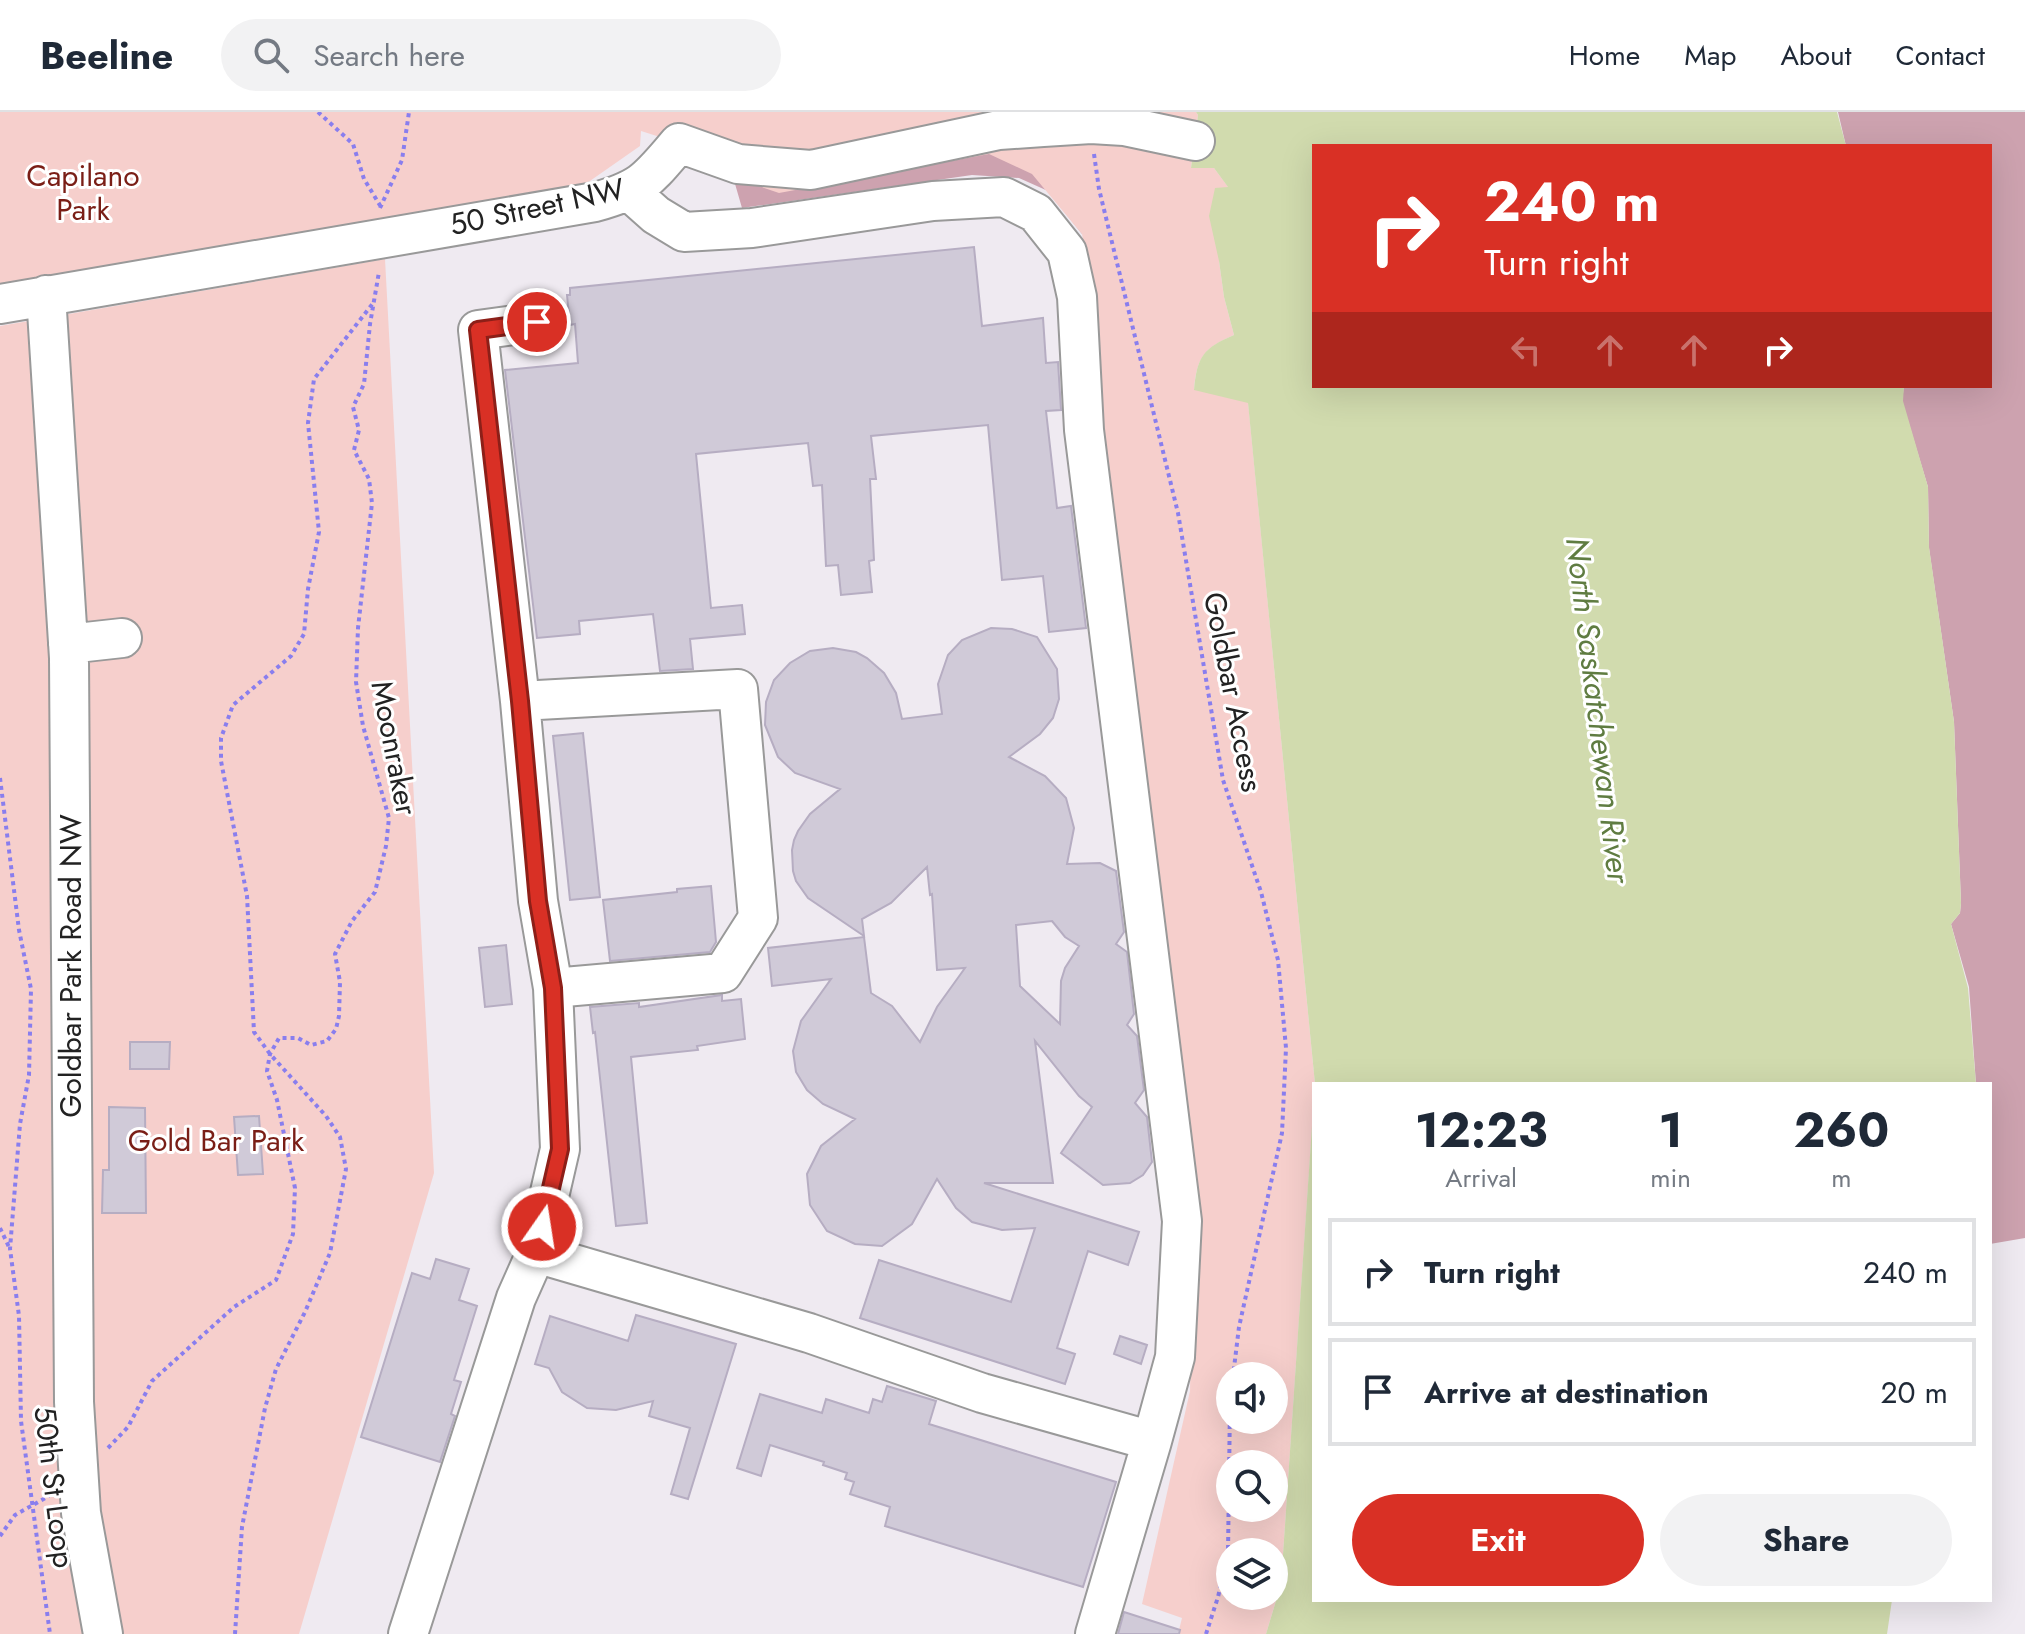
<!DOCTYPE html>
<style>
body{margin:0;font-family:Jost,sans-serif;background:#f2f2f3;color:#1f2937;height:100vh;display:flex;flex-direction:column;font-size:30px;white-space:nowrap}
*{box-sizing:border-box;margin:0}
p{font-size:26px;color:#747a83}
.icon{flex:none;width:44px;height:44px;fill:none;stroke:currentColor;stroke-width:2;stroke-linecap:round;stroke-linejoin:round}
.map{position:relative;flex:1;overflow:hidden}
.panel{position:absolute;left:1312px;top:970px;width:680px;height:520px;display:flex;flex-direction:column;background:#fff;border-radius:0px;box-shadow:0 8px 32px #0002}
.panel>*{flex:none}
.banner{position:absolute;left:1312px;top:32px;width:680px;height:244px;border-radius:0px;box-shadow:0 8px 32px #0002;background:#d93025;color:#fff;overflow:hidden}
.tools{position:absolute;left:1216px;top:1250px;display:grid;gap:16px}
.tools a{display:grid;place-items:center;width:72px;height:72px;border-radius:50%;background:#fff;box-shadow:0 8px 32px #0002;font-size:40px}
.pin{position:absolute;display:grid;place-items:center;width:68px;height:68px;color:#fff;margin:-34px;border:4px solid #fff;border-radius:50%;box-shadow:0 2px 8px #0007}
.me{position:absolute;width:88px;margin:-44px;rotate:13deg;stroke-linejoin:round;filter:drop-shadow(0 0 6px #0008)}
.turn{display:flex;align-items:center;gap:28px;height:168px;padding:0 40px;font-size:36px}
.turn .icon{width:104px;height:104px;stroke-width:2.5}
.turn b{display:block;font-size:56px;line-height:68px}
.lanes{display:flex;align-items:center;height:76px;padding:0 40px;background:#0003;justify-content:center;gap:40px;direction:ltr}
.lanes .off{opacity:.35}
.eta{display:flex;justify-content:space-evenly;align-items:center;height:136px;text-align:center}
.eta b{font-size:48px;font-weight:700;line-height:56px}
.button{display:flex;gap:16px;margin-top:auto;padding:16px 40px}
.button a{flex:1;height:92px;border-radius:48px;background:#d93025;color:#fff;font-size:32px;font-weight:700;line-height:92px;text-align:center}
.button a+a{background:#f2f2f3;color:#1f2937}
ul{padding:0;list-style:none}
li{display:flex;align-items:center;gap:24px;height:108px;margin:0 16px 12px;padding:0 24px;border:4px solid #e0e1e3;border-radius:0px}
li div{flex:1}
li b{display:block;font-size:30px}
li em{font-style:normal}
header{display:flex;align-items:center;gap:48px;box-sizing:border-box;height:112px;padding:0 40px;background:#fff;border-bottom:2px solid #e0e1e3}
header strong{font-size:38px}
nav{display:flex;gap:44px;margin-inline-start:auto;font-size:28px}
.search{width:560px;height:72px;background:#f2f2f3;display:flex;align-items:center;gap:20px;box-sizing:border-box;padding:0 28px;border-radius:44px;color:#747a83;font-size:30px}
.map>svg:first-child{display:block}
.forest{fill:#cda2af}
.park{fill:#f6cfcc;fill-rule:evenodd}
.water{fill:#d1dbae}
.building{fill:#d0cad8;stroke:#b6adc2;stroke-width:2;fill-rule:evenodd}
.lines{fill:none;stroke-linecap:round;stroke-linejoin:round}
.minor-casing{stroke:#999;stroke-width:42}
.path{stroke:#897eee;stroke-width:4;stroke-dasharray:4 4;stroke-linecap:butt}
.minor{stroke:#fff;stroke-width:38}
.route-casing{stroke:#8d1f18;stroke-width:20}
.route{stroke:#d93025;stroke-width:14}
.labels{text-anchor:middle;stroke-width:6;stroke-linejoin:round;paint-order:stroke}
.park-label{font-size:30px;fill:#7a1e16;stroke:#fff}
.street-label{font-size:30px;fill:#222;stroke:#fff}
.water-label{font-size:32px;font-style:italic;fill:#5f7c41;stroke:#fff}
</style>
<header>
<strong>Beeline</strong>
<div class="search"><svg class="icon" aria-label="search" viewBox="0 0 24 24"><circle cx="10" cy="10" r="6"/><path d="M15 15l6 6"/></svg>Search here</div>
<nav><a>Home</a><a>Map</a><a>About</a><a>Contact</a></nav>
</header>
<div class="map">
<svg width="2025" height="1522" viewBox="0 0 2025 1522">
<rect width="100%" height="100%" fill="#efeaf1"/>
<path class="forest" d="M 1838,0 L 2025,0 L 2025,1126 L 1990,1132 L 1990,972 L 1976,972 L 1969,875 L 1951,812 L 1960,801 L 1961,791 L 1954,610 L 1929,436 L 1928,375 L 1902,289 L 1904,274 L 1990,274 L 1990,34 L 1846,34 Z
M 1073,18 L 1082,122 L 1048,79 L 1019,66 L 972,63 L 742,96 L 731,58 Z"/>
<path class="park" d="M 0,0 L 1196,0 L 1198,3 L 1191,56 L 1214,56 L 1229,76 L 1219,149 L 1224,185 L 1234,223 C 1204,236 1197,245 1194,277 L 1248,290 L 1315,972 L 1281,1472 L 1266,1522 L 1178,1522 L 1182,1506 L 1142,1492 L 1190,1279 L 1193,1103 L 1097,277 L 1101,275 L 1091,173 L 1082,122 L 1032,62 L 989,42 L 779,81 L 712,58 L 679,31 L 641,19 L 640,34 L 577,78 L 361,110 L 0,180 ZM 1230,1264 L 1274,1264 L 1274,1308 L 1230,1308 ZM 1230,1352 L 1274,1352 L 1274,1396 L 1230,1396 ZM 1230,1440 L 1274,1440 L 1274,1484 L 1230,1484 Z
M 385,147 L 434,1061 L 299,1522 L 0,1522 L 0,214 Z"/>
<path class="water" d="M 1196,0 L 1837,0 L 1846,34 L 1314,34 L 1314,274 L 1904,274 L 1903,289 L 1928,375 L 1929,435 L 1954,610 L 1961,791 L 1960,801 L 1951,812 L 1968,876 L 1976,972 L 1315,972 L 1248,291 L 1194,278 C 1197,245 1203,236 1234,223 L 1224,185 L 1219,149 L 1209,104 L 1215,76 L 1228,75 L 1214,56 L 1191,56 L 1198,3 Z
M 1314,984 L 1314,1488 L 1892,1488 L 1887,1522 L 1266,1522 L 1281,1472 Z"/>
<path class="building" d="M 974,135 L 982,214 L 1043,206 L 1046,251 L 1058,250 L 1061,298 L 1046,299 L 1057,396 L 1071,394 L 1086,516 L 1049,520 L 1043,464 L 1002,468 L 988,313 L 871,324 L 876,367 L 870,367 L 874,448 L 869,449 L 872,480 L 841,483 L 838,453 L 826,454 L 822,373 L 813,374 L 808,331 L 696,342 L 711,496 L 742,493 L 745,522 L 690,527 L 693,557 L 660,559 L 653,502 L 579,509 L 580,522 L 537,526 L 505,258 L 578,251 L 575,212 L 570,213 L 567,183 L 570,183 L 570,176 Z
M 991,516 L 1012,517 L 1037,525 L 1057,557 L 1059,587 L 1053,606 L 1040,622 L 1009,645 L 1045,664 L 1066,686 L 1074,716 L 1067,752 L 1100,751 L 1116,759 L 1124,820 L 1116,832 L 1127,840 L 1134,902 L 1127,913 L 1137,924 L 1144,978 L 1135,991 L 1147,1005 L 1152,1050 L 1143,1063 L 1130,1071 L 1103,1073 L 1061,1041 L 1092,995 L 1079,984 L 1035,929 L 1053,1071 L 984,1071 L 1139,1120 L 1128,1153 L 1088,1139 L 1057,1236 L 1075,1242 L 1065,1272 L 860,1206 L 879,1148 L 1011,1190 L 1035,1116 L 1002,1118 L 972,1110 L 956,1096 L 937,1067 L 912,1112 L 882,1134 L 855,1132 L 827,1119 L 810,1093 L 807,1062 L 821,1034 L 855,1007 L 823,992 L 807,978 L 796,960 L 793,939 L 801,909 L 831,867 L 772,874 L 768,836 L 864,825 L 871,881 L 892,894 L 920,930 L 937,895 L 965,856 L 937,858 L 932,782 L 930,783 L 927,755 L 891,791 L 862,807 L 864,824 L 808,786 L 796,769 L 793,759 L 792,738 L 794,728 L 798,719 L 810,702 L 840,677 L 795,661 L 778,645 L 765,613 L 766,590 L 774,568 L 790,551 L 810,539 L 833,536 L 856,540 L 867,546 L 884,561 L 896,581 L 902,607 L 942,602 L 938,572 L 948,543 L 962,528 ZM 1052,809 L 1065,825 L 1079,834 L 1065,856 L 1061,869 L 1060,912 L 1020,874 L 1016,813 Z
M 583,621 L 600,785 L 570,788 L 553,624 Z
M 711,774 L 716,830 L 710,840 L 610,849 L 603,788 L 677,780 L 677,777 Z
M 506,833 L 512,892 L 485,895 L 479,836 Z
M 722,883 L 722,889 L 741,887 L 745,927 L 697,934 L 698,938 L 631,945 L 647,1111 L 616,1114 L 595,920 L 593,921 L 590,895 L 639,891 L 639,895 Z
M 130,930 L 170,930 L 169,957 L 130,957 Z
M 109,995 L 145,996 L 146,1101 L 102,1101 L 103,1058 L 109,1058 Z
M 259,1004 L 263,1062 L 238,1063 L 234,1005 Z
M 436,1147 L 469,1157 L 459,1188 L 477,1194 L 454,1268 L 461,1270 L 451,1302 L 455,1304 L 440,1350 L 361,1325 L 412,1161 L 430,1167 Z
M 636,1203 L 736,1232 L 688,1387 L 671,1382 L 690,1316 L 649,1304 L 653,1289 L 616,1298 L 587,1296 L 562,1280 L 549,1256 L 535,1252 L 550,1204 L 628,1229 Z
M 1120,1224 L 1147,1233 L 1141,1252 L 1114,1242 Z
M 887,1274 L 936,1289 L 929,1312 L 1116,1370 L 1083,1475 L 885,1414 L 890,1395 L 850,1382 L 854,1370 L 845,1367 L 847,1361 L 823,1353 L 824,1350 L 770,1333 L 761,1364 L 737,1356 L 760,1282 L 822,1301 L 826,1287 L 869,1301 L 873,1287 L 882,1290 Z
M 1124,1500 L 1180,1518 L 1179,1522 L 1118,1522 Z"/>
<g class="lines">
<g class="minor-casing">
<path id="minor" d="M 679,31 L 738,52 L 811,58 L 999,18 L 1043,15 L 1091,12 L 1124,14 L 1195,29
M 46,183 L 69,546 L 74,1290 L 81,1401 L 103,1522
M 0,192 L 595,90 C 643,77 648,67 679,31
M 68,532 L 122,526
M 520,589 L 738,577 L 758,806 L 723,861 L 553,876
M 536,1141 L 809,1221 L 982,1281 L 1152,1329 L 1175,1245 L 1182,1109 L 1084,318 L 1077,185 L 1067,140 L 1036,101 L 1004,85 L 933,89 L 752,116 L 684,120 L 656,103 L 629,79
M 408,1522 L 516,1186 L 536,1141 L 560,1037 L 553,876 L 538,789 L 520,589 L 478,218 L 537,210
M 1095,1522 L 1152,1329"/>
</g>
<path class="path" d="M 318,0 L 353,32 L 364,67 L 381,95
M 1094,42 L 1099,77 L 1178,401 L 1223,668 L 1261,780 L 1278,848 L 1286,936 L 1282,1021 L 1239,1215 L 1233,1264
M 380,96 L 402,48 L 409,0
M 0,666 L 19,818 L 31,877 L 29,963 L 20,1012 L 10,1137 L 19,1204 L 21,1309 L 50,1522
M 0,1116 L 9,1135
M 108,1336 L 128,1315 L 152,1269 L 234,1195 L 276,1168 L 293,1122 L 295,1076 L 277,988 L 267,959 L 270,942 L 279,926 L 298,926 L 311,933 L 327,929 L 336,917 L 339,904 L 340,870 L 335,842 L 352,809 L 375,780 L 386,734 L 389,706 L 363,614 L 356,570 L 358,516 L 372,391 L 369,367 L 354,338 L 359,318 L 353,295 L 364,272 L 370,212 L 379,160
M 0,1424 L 15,1403 L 49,1384
M 235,1522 L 242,1415 L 265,1296 L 276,1257 L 305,1200 L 330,1141 L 346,1057 L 340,1025 L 326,1004 L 270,942 L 254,920 L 247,784 L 221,649 L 221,626 L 233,593 L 291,544 L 304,522 L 308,477 L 319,420 L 308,311 L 314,267 L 374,190
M 1206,1522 L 1218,1485 L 1228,1442 L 1230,1292"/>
<use href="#minor" class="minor"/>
</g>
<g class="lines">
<g class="route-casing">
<path id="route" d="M 537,210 L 478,218 L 520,589 L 538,789 L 553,876 L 560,1037 L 542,1115"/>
</g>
<use href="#route" class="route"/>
</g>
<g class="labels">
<g class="park-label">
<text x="83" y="74">Capilano<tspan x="83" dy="34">Park</tspan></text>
<text x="216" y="1039">Gold Bar Park</text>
</g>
<g class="street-label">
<text transform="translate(537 95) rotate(-12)" y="10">50 Street NW</text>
<text transform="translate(1233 580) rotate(79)" y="10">Goldbar Access</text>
<text transform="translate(394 636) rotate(79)" y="10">Moonraker</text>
<text transform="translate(71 854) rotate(-90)" y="10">Goldbar Park Road NW</text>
<text transform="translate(54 1375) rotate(83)" y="10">50th St Loop</text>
</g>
<g class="water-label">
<text transform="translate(1598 598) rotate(83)" y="11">North Saskatchewan River</text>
</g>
</g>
</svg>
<div class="tools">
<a><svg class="icon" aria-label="sound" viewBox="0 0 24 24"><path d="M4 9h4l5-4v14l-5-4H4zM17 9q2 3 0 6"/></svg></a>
<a><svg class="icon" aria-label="search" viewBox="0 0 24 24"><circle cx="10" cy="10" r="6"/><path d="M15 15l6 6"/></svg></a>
<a><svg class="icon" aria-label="layers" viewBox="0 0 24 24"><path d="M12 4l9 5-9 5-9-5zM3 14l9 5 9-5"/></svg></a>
</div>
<div class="pin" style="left:537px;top:210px;background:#d93025"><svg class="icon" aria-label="arrive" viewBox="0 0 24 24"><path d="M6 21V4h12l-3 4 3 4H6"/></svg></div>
<svg class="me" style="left:542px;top:1115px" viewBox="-20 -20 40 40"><circle r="17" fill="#d93025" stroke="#fff" stroke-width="3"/><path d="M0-11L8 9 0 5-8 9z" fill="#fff"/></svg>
<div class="banner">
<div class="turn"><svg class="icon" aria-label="right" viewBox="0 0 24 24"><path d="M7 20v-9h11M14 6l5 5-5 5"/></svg><div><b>240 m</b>Turn right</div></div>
<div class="lanes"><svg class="icon off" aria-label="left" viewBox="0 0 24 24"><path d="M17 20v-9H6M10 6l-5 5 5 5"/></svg><svg class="icon off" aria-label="ahead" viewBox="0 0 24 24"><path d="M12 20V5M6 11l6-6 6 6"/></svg><svg class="icon off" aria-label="ahead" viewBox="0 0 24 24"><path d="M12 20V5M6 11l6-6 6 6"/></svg><svg class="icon" aria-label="right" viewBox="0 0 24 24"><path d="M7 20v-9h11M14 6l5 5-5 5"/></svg></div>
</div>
<section class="panel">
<div class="eta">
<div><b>12:23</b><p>Arrival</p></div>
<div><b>1</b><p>min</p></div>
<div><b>260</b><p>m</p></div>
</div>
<ul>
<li><svg class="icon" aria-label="right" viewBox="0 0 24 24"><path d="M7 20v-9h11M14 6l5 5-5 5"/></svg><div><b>Turn right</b></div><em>240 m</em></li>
<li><svg class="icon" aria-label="arrive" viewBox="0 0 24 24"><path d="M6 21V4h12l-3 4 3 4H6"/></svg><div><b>Arrive at destination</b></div><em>20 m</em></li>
</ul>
<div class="button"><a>Exit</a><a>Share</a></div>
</section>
</div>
